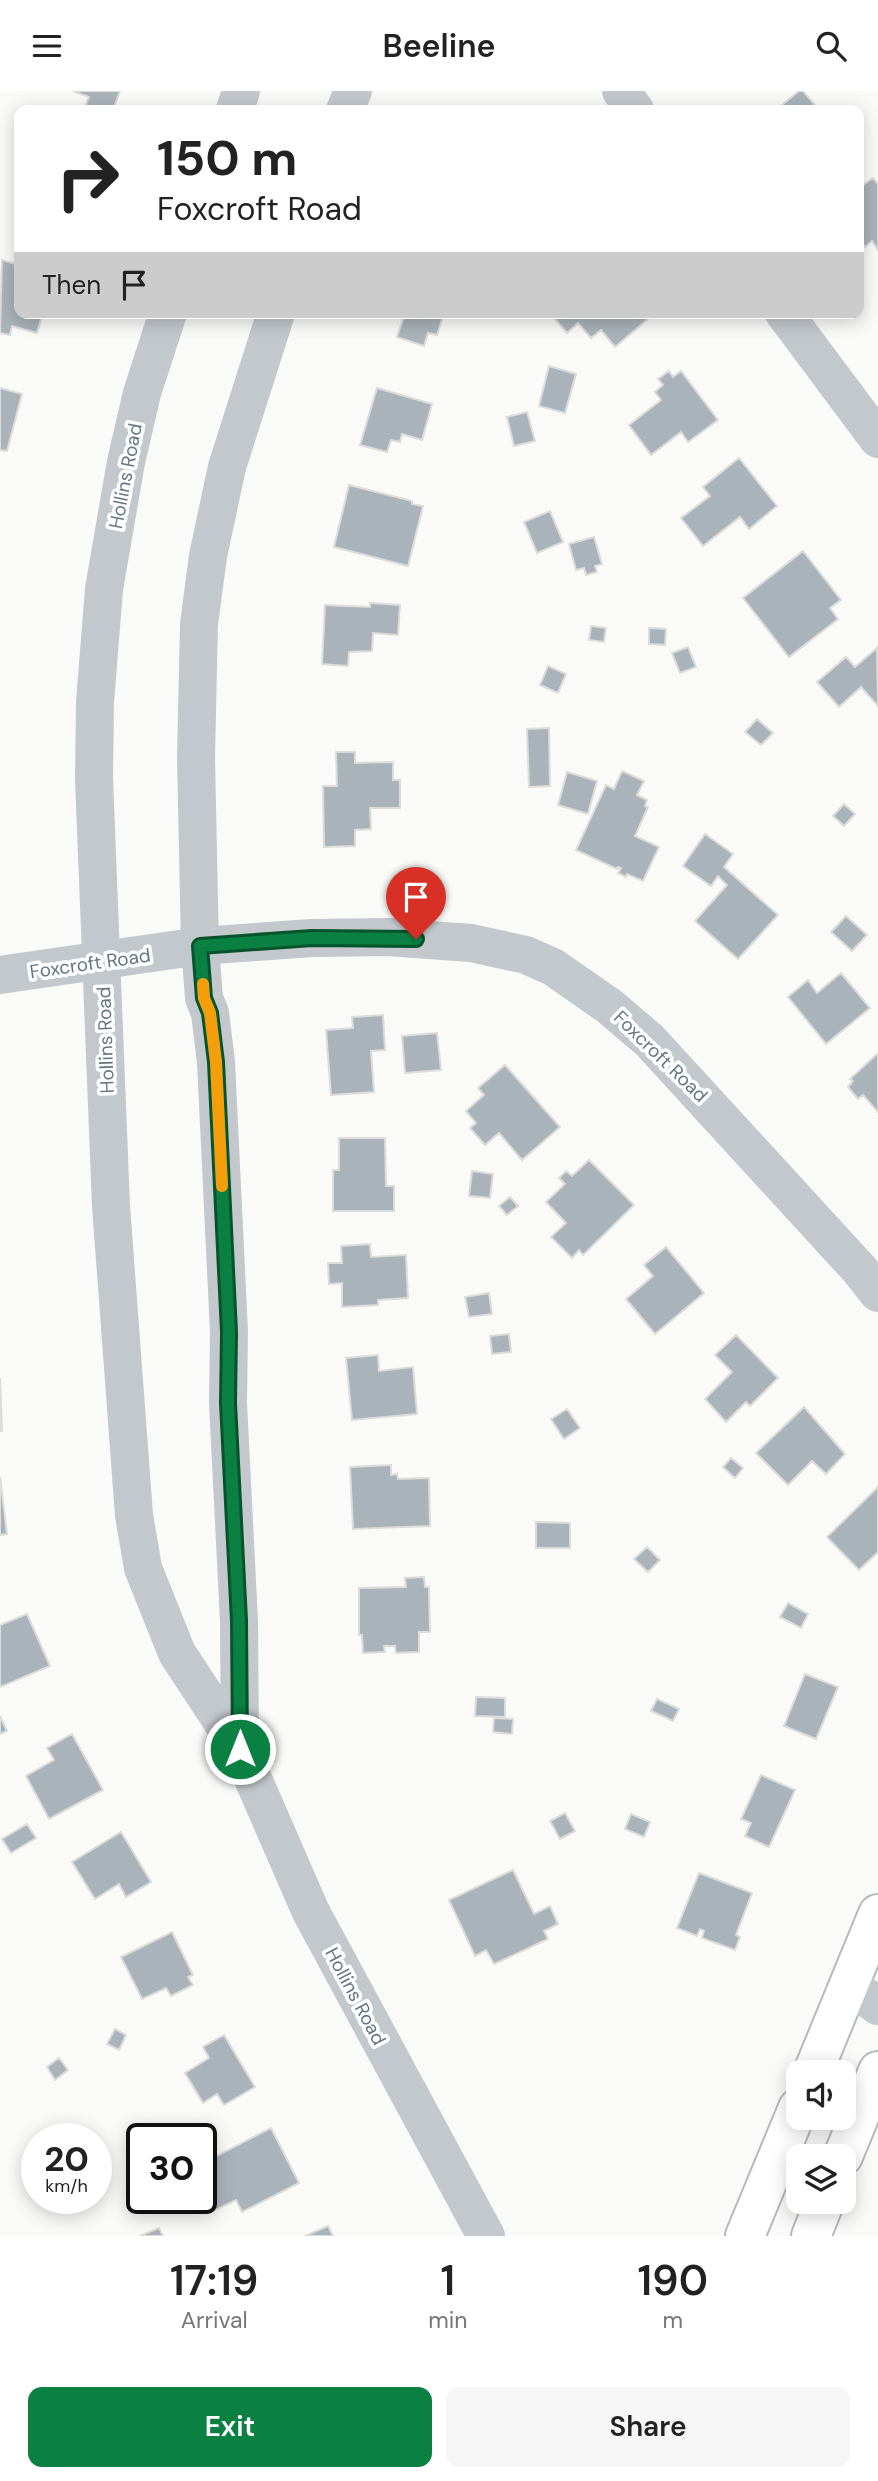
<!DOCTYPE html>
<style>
body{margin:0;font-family:"DM Sans",sans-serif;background:#f6f6f6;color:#222;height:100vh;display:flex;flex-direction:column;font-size:26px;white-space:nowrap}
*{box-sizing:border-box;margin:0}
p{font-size:23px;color:#767676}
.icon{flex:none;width:38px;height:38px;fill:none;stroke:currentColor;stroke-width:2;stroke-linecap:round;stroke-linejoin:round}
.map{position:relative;height:2145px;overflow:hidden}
.side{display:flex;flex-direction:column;background:#fff;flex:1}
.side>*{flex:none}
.guide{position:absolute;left:14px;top:14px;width:850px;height:214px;border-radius:14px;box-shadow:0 4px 18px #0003;background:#fff;color:#222;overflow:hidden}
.tools{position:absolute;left:786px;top:1969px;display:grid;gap:14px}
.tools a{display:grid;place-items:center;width:70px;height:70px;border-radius:14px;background:#fff;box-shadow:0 4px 18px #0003;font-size:35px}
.speed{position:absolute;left:21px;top:2032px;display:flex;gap:14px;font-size:35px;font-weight:700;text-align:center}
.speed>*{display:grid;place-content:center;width:91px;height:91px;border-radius:50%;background:#fff;box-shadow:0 4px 18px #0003;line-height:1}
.speed small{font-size:18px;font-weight:400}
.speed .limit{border:4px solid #111;border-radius:10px;background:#fff;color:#111}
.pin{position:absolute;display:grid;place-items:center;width:60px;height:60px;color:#fff;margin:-72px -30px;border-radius:50% 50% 50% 0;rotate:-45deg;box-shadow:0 0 7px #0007}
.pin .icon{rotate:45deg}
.me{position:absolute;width:77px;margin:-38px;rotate:0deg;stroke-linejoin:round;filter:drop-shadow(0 0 5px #0008)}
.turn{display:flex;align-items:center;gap:24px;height:147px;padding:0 28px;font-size:32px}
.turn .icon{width:91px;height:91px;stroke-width:2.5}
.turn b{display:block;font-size:49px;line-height:60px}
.then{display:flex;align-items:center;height:66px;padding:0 28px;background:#0003;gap:14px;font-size:26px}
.eta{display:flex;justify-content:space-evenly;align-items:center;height:119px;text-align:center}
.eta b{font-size:42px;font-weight:600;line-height:49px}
.action{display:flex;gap:14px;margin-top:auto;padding:14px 28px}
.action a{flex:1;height:80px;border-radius:14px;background:#0b8043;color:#fff;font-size:28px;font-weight:600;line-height:80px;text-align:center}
.action a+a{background:#f6f6f6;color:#222}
header{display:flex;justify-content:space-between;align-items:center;height:91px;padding:0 28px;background:#fff;font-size:32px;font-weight:600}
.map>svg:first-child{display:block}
.building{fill:#aab3b9;stroke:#dcdcda;stroke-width:2}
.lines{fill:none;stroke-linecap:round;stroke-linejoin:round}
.primary-casing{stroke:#b5babe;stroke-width:42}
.street{stroke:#c3c8cc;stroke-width:38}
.primary{stroke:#fff;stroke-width:38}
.route-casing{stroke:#07532c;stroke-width:18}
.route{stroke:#0b8043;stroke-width:12}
.slow{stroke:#f59e0b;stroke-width:12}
.labels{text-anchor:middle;stroke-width:7;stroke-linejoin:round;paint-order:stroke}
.street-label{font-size:19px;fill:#657683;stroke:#fff}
</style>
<header><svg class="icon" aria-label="menu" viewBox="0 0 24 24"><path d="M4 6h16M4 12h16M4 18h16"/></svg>Beeline<svg class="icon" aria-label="search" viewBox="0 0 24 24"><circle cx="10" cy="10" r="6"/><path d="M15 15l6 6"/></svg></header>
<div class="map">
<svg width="878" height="2145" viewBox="0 0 878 2145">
<rect width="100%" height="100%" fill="#fafaf8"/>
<path class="building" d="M 73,0 L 120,0 L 113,19 L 84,18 L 89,6 Z
M 799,0 L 803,0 L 819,19 L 776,19 Z
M 873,87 L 878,93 L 878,159 L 872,150 L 865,156 L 859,147 L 859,97 Z
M 2,169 L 19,174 L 19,222 L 43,222 L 37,242 L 12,235 L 10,244 L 0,242 Z
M 405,222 L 444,222 L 437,244 L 428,242 L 424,255 L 397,246 Z
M 550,222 L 645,222 L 649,227 L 615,256 L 601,239 L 591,247 L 578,232 L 567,242 Z
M 549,275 L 576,283 L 565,322 L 539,315 Z
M 669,280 L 673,286 L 681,280 L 718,329 L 688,351 L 681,341 L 651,364 L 629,334 L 661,309 L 655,301 L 663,294 L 658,288 Z
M 0,297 L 22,303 L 7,360 L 0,359 Z
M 377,297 L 432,313 L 422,349 L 402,343 L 400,351 L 391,349 L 387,361 L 360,354 Z
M 527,321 L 535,350 L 514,355 L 507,326 Z
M 739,367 L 777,415 L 749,438 L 740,426 L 703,455 L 681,427 L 710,405 L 703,396 Z
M 349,394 L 412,410 L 412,413 L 423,415 L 408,475 L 334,456 Z
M 550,420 L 563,451 L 537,462 L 524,431 Z
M 594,446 L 602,473 L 595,475 L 597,481 L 586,484 L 584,477 L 576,479 L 569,453 Z
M 803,460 L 841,509 L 830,517 L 838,528 L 789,566 L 743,507 Z
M 370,512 L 400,514 L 398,544 L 373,542 L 372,560 L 349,561 L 348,575 L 322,573 L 325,514 L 370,516 Z
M 591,535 L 606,537 L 604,551 L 589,549 Z
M 649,537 L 666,538 L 665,554 L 649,553 Z
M 688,556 L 696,576 L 680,582 L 672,562 Z
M 877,557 L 878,615 L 861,596 L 839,616 L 817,591 L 846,566 L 855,576 Z
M 548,575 L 566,583 L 558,602 L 540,594 Z
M 757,628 L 773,642 L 761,654 L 745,641 Z
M 549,637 L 550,695 L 529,696 L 527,638 Z
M 336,661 L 355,661 L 355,672 L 393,671 L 393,689 L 400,689 L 400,717 L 370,717 L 371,738 L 355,739 L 355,755 L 324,756 L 323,695 L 337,695 Z
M 622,680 L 644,690 L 637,704 L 647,709 L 645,715 L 648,716 L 635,745 L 659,756 L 643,790 L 627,783 L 626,786 L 618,782 L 621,777 L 618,776 L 617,778 L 576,759 L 606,694 L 614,698 Z
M 567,681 L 597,690 L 588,723 L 558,714 Z
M 844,713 L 855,723 L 844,735 L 833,725 Z
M 705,743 L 733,763 L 724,776 L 778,824 L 738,868 L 695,830 L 727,794 L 718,785 L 711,795 L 683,775 Z
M 846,825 L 867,844 L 852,860 L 831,841 Z
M 841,882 L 870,917 L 826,953 L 788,906 L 808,889 L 817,902 Z
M 383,924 L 385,959 L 371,960 L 374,1001 L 331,1004 L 326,939 L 353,937 L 352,926 Z
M 437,942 L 441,979 L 405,982 L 402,945 Z
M 877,963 L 878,964 L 878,1021 L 863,1004 L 858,1008 L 848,996 L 853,990 L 850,988 Z
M 505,974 L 560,1036 L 522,1069 L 499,1042 L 485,1054 L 470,1037 L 476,1032 L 466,1020 L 484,1004 L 478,997 Z
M 339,1047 L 385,1047 L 386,1095 L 394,1095 L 394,1120 L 333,1120 L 333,1079 L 339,1079 Z
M 589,1069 L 634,1114 L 583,1164 L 579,1159 L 572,1167 L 551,1146 L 566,1132 L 546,1111 L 565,1093 L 559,1087 L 566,1080 L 572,1085 Z
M 472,1080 L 493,1083 L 490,1107 L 469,1105 Z
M 510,1106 L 518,1115 L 507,1124 L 499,1115 Z
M 370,1153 L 371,1166 L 406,1164 L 408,1207 L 378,1209 L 378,1214 L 342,1216 L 342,1192 L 329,1193 L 328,1172 L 342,1172 L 341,1155 Z
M 666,1156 L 704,1202 L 655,1243 L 626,1208 L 653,1185 L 644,1174 Z
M 489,1202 L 492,1223 L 469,1226 L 465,1206 Z
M 509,1243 L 511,1261 L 492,1263 L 490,1245 Z
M 736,1244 L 778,1287 L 750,1315 L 746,1311 L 726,1331 L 705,1308 L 732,1281 L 715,1264 Z
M 378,1264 L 379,1280 L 413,1276 L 417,1323 L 352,1329 L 346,1267 Z
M 0,1287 L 2,1340 L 0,1340 Z
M 804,1316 L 845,1363 L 826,1383 L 812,1370 L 788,1394 L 756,1362 Z
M 567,1318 L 580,1337 L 564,1348 L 551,1328 Z
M 731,1367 L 743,1377 L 735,1387 L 723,1376 Z
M 391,1374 L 391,1384 L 397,1383 L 398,1388 L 429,1387 L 430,1435 L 353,1438 L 350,1376 Z
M 0,1386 L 7,1443 L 0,1444 Z
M 878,1396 L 878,1461 L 859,1479 L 827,1446 Z
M 536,1431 L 570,1432 L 570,1457 L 536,1457 Z
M 647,1456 L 660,1469 L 648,1481 L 634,1468 Z
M 424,1486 L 425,1496 L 429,1496 L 430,1541 L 419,1541 L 419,1561 L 396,1562 L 395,1555 L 384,1555 L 385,1561 L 363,1562 L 362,1544 L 359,1544 L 359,1497 L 406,1496 L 405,1487 Z
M 788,1512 L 808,1523 L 801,1537 L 780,1526 Z
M 27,1523 L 50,1575 L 0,1596 L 0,1534 Z
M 805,1583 L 838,1596 L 816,1648 L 784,1635 Z
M 476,1606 L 505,1607 L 505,1626 L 475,1625 Z
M 657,1608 L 679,1618 L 673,1630 L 651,1620 Z
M 0,1625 L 7,1640 L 0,1643 Z
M 494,1627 L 513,1628 L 512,1643 L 493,1641 Z
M 72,1643 L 103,1699 L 49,1728 L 26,1685 L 54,1669 L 47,1657 Z
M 761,1684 L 795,1699 L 769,1756 L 745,1745 L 751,1732 L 741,1728 Z
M 565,1722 L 575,1740 L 560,1748 L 550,1730 Z
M 631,1723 L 650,1731 L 644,1746 L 625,1738 Z
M 27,1733 L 36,1747 L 11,1762 L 2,1748 Z
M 121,1741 L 151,1791 L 126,1806 L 119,1793 L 95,1808 L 72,1771 Z
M 513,1779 L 534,1823 L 550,1815 L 558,1833 L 544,1840 L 548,1848 L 494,1873 L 486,1859 L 475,1865 L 449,1809 Z
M 699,1782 L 752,1802 L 736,1844 L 740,1846 L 735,1859 L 702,1847 L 704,1840 L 700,1838 L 697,1845 L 677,1837 Z
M 172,1841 L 193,1884 L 188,1886 L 193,1894 L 171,1905 L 166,1897 L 142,1908 L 121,1866 Z
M 115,1938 L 126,1944 L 119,1959 L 107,1953 Z
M 224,1944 L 255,1996 L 224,2014 L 217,2003 L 203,2012 L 185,1982 L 209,1967 L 203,1956 Z
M 59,1967 L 68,1979 L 55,1989 L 47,1976 Z
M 271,2037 L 299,2092 L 242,2121 L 236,2109 L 209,2122 L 201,2106 L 201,2073 Z
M 328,2135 L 333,2145 L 305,2145 Z
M 159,2137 L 163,2145 L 140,2145 Z"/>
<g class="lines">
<g class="primary-casing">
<path id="primary" d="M 813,1981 L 878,1823
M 843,2065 L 878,1980
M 745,2145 L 798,2017
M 811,2145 L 825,2110"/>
</g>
<path class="street" d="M 621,0 L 635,19
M 235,19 L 241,0
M 345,19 L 353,0
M 168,222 L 142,302 L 126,371 L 104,498 L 95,611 L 94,688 L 111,1115 L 134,1424 L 143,1477 L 177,1562 L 240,1658 L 311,1821 L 486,2145
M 784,222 L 878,348
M 0,884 L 200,855 L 312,847 L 388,846 L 471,852 L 526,864 L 553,876 L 609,915 L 649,949 L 859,1178 L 878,1202
M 240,1658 L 239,1530 L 228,1312 L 229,1241 L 216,971 L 210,922 L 204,907 L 200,855 L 196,667 L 199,533 L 208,465 L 227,376 L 276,222
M 849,1893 L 878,1915"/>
<use href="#primary" class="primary"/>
</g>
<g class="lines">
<g class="route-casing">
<path id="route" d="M 240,1658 L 239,1530 L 228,1312 L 229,1241 L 216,971 L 210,922 L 204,907 L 200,855 L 312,847 L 416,848"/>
</g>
<use href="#route" class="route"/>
<path class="slow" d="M 203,893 L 204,907 L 210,922 L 216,971 L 222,1095"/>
</g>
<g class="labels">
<g class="street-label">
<text transform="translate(125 385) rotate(-79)" y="7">Hollins Road</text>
<text transform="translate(90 872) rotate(-8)" y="7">Foxcroft Road</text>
<text transform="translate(105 949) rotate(-92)" y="7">Hollins Road</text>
<text transform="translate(661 965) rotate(44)" y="7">Foxcroft Road</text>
<text transform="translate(356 1905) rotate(62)" y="7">Hollins Road</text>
</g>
</g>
</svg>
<div class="tools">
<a><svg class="icon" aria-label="sound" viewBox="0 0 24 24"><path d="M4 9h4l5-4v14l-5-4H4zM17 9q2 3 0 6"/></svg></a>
<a><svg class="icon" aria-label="layers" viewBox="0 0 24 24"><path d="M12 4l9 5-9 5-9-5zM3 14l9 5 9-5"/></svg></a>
</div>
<div class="speed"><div>20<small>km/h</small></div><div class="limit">30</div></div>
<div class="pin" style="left:416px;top:848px;background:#d93025"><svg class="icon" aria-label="arrive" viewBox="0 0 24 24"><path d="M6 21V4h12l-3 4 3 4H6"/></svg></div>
<svg class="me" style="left:240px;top:1658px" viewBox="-20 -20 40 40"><circle r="17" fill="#0b8043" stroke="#fff" stroke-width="3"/><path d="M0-11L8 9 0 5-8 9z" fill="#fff"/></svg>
<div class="guide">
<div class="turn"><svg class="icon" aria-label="right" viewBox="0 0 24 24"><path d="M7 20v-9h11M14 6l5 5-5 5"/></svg><div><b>150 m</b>Foxcroft Road</div></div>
<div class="then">Then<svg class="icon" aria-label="arrive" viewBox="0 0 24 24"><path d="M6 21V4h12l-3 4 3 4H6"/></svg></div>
</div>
</div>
<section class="side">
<div class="eta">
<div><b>17:19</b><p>Arrival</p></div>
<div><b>1</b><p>min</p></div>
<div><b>190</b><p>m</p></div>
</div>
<div class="action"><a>Exit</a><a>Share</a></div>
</section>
